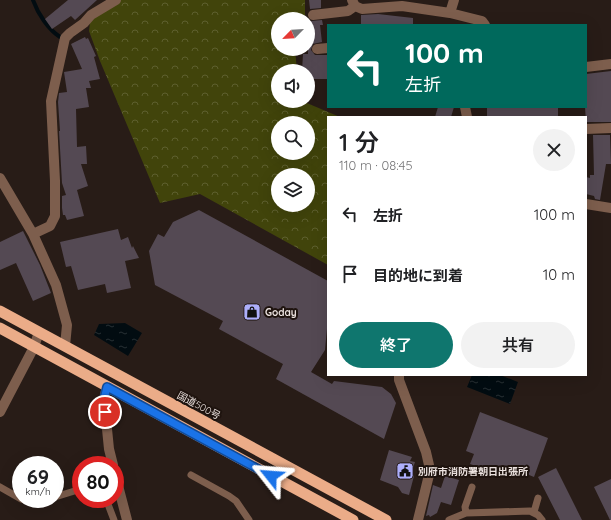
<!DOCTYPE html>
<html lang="ja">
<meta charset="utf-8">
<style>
body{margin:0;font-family:Quicksand,"Noto Sans JP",sans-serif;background:#f2f2f2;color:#202124;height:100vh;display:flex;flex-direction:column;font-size:15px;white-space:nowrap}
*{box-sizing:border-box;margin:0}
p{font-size:13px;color:#757577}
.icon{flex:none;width:22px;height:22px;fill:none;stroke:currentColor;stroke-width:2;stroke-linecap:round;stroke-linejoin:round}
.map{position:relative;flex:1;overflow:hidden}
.drawer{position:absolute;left:327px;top:116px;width:260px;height:260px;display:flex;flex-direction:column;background:#fff;border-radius:0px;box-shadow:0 4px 16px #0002}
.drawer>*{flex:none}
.hud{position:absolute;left:327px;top:24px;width:260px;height:84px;border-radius:0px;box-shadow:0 4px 16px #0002;background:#00695c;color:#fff;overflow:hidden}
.needle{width:26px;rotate:246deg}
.controls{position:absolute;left:271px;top:12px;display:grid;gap:8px}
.controls a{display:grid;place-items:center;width:44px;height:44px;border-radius:50%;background:#fff;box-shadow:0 4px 16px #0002;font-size:20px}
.speed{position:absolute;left:12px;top:456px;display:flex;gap:8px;font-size:20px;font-weight:700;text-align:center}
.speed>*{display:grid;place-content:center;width:52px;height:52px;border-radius:50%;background:#fff;box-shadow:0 4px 16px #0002;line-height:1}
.speed small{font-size:10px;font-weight:400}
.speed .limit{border:6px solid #d22;background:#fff;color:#111}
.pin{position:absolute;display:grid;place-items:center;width:34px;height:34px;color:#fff;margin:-17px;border:2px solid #fff;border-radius:50%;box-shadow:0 1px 4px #0007}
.me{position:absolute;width:44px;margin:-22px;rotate:298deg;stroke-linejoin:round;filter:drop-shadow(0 0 3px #0008)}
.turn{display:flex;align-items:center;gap:14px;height:84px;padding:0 12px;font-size:18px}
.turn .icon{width:52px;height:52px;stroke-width:2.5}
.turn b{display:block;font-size:28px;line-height:34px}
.round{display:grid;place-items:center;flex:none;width:42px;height:42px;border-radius:21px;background:#f2f2f2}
.headline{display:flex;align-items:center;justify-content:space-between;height:68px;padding:0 12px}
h1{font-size:24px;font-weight:600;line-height:30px}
.primary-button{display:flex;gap:8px;margin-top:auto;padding:8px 12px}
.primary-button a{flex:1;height:46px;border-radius:24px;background:#0f766e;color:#fff;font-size:16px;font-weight:600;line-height:46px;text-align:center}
.primary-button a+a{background:#f2f2f2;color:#202124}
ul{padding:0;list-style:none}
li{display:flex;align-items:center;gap:12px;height:60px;padding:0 12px}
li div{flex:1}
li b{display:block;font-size:15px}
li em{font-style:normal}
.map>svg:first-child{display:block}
.forest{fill:url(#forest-crowns);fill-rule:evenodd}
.water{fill:url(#water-ripples)}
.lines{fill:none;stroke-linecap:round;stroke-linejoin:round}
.stream{stroke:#020c11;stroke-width:4}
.building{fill:#544953}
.service{stroke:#7d5e4d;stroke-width:7}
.minor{stroke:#7d5e4d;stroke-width:10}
.tertiary{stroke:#7d5e4d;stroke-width:10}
.trunk{stroke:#ebac88;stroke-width:11}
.route-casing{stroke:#114b97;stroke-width:10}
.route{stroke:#1a73e8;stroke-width:7}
.labels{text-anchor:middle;stroke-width:4;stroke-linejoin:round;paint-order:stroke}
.poi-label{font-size:10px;font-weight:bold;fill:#ebe2df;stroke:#1e130e;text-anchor:start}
.street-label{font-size:10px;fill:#ebe2df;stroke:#1e130e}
</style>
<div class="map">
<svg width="611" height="520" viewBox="0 0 611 520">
<defs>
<pattern id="forest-crowns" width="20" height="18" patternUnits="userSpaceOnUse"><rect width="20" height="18" fill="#41440b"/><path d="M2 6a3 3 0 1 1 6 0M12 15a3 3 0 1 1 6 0" fill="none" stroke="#5d5f2e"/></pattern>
<pattern id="water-ripples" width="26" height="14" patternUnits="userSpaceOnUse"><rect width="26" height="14" fill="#020c11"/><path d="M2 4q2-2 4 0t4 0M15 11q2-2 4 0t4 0" fill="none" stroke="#272f33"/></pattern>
</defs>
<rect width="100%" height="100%" fill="#281c17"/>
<path class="forest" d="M 119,0 L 305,0 L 305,19 L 278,19 L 278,49 L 295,49 L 297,71 L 278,71 L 278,101 L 302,101 L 340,117 L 328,117 L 328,265 L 200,194 L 160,203 L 100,61 L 89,31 L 91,15 ZM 278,123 L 308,123 L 308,153 L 278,153 ZM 278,175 L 308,175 L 308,205 L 278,205 Z"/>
<path class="water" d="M 125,323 L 142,333 L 128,356 L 94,335 L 99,324 Z
M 472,375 L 500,375 L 518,382 L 510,404 L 467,387 Z"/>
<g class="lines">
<path class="stream" d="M 33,0 C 38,14 48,29 60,37"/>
</g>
<path class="building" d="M 68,0 L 97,0 L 75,20 L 71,16 L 52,29 L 45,19 Z
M 309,0 L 321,0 L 321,8 L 310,9 Z
M 378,14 L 413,18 L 413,25 L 361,25 L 361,15 Z
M 322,20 L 323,25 L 320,25 L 322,42 L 313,44 L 311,50 L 315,55 L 328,55 L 328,79 L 308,79 L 308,71 L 302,71 L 303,54 L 308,54 L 308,23 L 311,22 L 311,21 Z
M 85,37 L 86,39 L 88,38 L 96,56 L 94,57 L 100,79 L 89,81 L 91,88 L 86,88 L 89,107 L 76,109 L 77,147 L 86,146 L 87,164 L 81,164 L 88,186 L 77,190 L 84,216 L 67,220 L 65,215 L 63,215 L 62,208 L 62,196 L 66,195 L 62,183 L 59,131 L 60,131 L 58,102 L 59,93 L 67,92 L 64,72 L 82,69 L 71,44 Z
M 611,71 L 611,122 L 586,122 L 585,107 L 586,107 L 586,74 Z
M 438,107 L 454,107 L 451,117 L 435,117 Z
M 487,107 L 558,107 L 558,117 L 487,117 Z
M 593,135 L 610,135 L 611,164 L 606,164 L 600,200 L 595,199 L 594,196 L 586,194 L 586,177 L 590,178 L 590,175 L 594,175 Z
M 199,210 L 328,281 L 328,318 L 325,350 L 311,372 L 332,384 L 334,381 L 382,387 L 391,394 L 396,403 L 384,439 L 276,379 L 283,364 L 219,329 L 223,321 L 155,285 L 149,251 L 158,234 L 164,237 L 173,222 Z
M 118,229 L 121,240 L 128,237 L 132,248 L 133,246 L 139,258 L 125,261 L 131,288 L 107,293 L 105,284 L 78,290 L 71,266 L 66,267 L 60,242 Z
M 23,231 L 40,265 L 51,293 L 33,301 L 16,263 L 0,270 L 0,242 Z
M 480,412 L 548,438 L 534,477 L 512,468 L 509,476 L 483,466 L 482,468 L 470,464 L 474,454 L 466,451 Z
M 389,450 L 412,457 L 410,461 L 415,462 L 411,474 L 414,476 L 409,495 L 402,493 L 398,487 L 380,480 Z
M 556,468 L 582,520 L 560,520 L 538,477 Z
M 445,476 L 459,480 L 451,505 L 441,502 L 437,513 L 430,517 L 429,515 L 426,516 L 433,485 L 441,488 Z
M 611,479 L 611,520 L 610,520 L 594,487 Z"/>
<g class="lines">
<path class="service" d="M 191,475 L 229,496 L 236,501 L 249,520
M 0,487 L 21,499
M 55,497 L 81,489
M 21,499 L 34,503 L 47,499
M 106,499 L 114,520
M 534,512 L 538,498
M 466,513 L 465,507 L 472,487
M 449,520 L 466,513 L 530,511 L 538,515 L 542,520"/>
<path class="minor" d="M 352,0 L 355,6 L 362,9 L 402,6 L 450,13 L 482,21 L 485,25
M 450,13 L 454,0
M 313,15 L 348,11 L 355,6
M 317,49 L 328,48
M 586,67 L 611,64
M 465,107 L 467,117
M 586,129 L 611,128
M 0,178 L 33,234 L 56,285 L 67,325 L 65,346
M 586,204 L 611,208
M 33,234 L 50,226 L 55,216 L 55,181 L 51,101 L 65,38 L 70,33 L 84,23 L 91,15 L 116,0
M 399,375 L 399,380 L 426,452 L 429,465 L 429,475 L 418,520
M 107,387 L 104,399 L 109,449 L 113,465
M 115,474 L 127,520"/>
<path class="tertiary" d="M 0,412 L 34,347 L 39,332"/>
<path class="trunk" d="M 0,311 L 386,520
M 0,328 L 353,520"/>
</g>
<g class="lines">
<g class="route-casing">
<path id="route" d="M 105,412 L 104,399 L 107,387 L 271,476"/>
</g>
<use href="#route" class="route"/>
</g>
<defs>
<g id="shop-square" transform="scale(0.9)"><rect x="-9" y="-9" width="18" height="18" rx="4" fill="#adaffb" stroke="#1e130e"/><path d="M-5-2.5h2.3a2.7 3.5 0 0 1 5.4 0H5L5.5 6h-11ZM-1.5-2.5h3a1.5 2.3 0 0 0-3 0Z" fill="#111"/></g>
<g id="civic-square" transform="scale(0.9)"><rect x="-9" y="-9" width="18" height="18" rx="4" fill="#adaffb" stroke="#1e130e"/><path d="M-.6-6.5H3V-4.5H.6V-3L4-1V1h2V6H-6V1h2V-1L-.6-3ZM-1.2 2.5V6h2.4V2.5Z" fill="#111"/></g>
</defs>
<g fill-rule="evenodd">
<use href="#shop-square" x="252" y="312"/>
<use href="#civic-square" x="405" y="471"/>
</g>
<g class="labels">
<g class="poi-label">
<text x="265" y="316">Goday</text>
<text x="418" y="475">別府市消防署朝日出張所</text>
</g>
<g class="street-label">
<text transform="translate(199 405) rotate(28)" y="4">国道500号</text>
</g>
</g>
</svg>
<div class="controls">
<a><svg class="needle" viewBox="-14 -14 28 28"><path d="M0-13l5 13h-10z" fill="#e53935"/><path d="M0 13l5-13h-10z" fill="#757577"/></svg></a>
<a><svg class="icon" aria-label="sound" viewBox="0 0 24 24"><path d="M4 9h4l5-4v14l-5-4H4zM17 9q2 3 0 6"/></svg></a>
<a><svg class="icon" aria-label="search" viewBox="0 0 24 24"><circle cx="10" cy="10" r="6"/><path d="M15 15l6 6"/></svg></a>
<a><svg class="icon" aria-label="layers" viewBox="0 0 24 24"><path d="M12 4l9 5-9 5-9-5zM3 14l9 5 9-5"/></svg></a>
</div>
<div class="speed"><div>69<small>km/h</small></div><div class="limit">80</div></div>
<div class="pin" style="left:105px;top:412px;background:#d93025"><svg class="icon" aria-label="arrive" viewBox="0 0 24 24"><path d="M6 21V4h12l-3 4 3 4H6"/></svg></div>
<svg class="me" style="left:271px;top:476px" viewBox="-20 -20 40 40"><path d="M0-17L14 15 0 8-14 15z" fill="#1a73e8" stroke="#fff" stroke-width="4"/></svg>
<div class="hud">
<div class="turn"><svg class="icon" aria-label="left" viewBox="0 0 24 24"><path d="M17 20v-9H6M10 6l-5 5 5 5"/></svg><div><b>100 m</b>左折</div></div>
</div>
<section class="drawer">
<div class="headline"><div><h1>1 分</h1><p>110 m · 08:45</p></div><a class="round"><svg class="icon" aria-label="close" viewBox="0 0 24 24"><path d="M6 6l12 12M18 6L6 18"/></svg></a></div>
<ul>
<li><svg class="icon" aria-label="left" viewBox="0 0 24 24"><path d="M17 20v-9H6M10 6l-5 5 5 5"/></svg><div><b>左折</b></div><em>100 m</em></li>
<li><svg class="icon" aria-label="arrive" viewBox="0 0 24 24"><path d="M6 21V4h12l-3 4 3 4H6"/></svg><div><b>目的地に到着</b></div><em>10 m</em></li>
</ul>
<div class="primary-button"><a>終了</a><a>共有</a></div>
</section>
</div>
